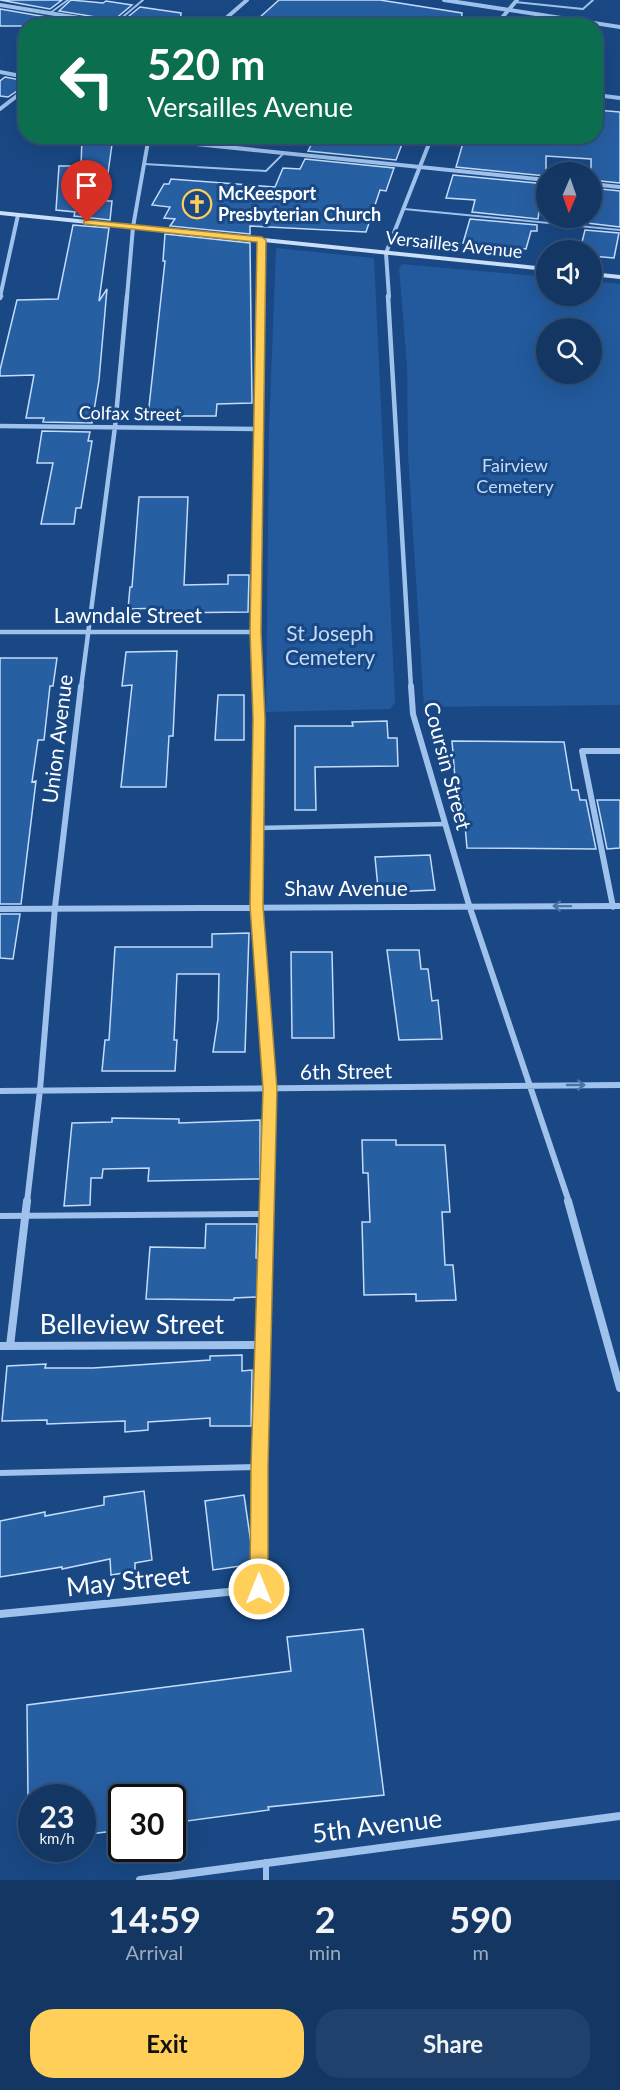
<!DOCTYPE html>
<style>
body{margin:0;font-family:Lato,sans-serif;background:#20416c;color:#f1f3f6;height:100vh;display:flex;flex-direction:column;font-size:22px;white-space:nowrap}
*{box-sizing:border-box;margin:0}
p{font-size:20px;color:#9dabbe}
.icon{flex:none;width:33px;height:33px;fill:none;stroke:currentColor;stroke-width:2;stroke-linecap:round;stroke-linejoin:round}
.map{position:relative;height:1880px;overflow:hidden}
.sheet{display:flex;flex-direction:column;background:#133663;flex:1}
.sheet>*{flex:none}
.guide{position:absolute;left:18px;top:18px;width:585px;height:126px;border-radius:24px;box-shadow:0 6px 24px #0002,0 0 0 2px #325078;background:#0b6e4f;color:#fff;overflow:hidden}
.needle{width:39px;rotate:182deg}
.fabs{position:absolute;left:536px;top:162px;display:grid;gap:12px}
.fabs a{display:grid;place-items:center;width:66px;height:66px;border-radius:50%;background:#133663;box-shadow:0 6px 24px #0002,0 0 0 2px #325078;font-size:30px}
.speed{position:absolute;left:18px;top:1784px;display:flex;gap:12px;font-size:30px;font-weight:700;text-align:center}
.speed>*{display:grid;place-content:center;width:78px;height:78px;border-radius:50%;background:#133663;box-shadow:0 6px 24px #0002,0 0 0 2px #325078;line-height:1}
.speed small{font-size:15px;font-weight:400}
.speed .limit{border:3px solid #111;border-radius:9px;background:#fff;color:#111}
.pin{position:absolute;display:grid;place-items:center;width:51px;height:51px;color:#fff;margin:-62px -26px;border-radius:50% 50% 50% 0;rotate:-45deg;box-shadow:0 0 6px #0007}
.pin .icon{rotate:45deg}
.me{position:absolute;width:66px;margin:-33px;rotate:0deg;stroke-linejoin:round;filter:drop-shadow(0 0 4px #0008)}
.turn{display:flex;align-items:center;gap:21px;height:126px;padding:0 30px;font-size:27px}
.turn .icon{width:78px;height:78px;stroke-width:2.5}
.turn b{display:block;font-size:42px;line-height:51px}
.eta{display:flex;justify-content:space-evenly;align-items:center;height:102px;text-align:center}
.eta b{font-size:36px;font-weight:700;line-height:42px}
.primary-button{display:flex;gap:12px;margin-top:auto;padding:12px 30px}
.primary-button a{flex:1;height:69px;border-radius:24px;background:#ffcf59;color:#111;font-size:24px;font-weight:700;line-height:69px;text-align:center}
.primary-button a+a{background:#20416c;color:#f1f3f6}
.map>svg:first-child{display:block}
.green{fill:#225a9d;fill-rule:evenodd}
.building{fill:#275fa3;stroke:#c3dcf9;stroke-width:1.5}
.lines{fill:none;stroke-linecap:round;stroke-linejoin:round}
.lane-far2{stroke:#9ec2ec;stroke-width:2}
.lane-far1{stroke:#9ec2ec;stroke-width:4.5}
.lane{stroke:#9ec2ec;stroke-width:6}
.street-far3{stroke:#9ec2ec;stroke-width:4}
.street-far2{stroke:#9ec2ec;stroke-width:4.5}
.street-far1{stroke:#9ec2ec;stroke-width:6}
.street{stroke:#9ec2ec;stroke-width:8}
.secondary{fill:#cbdff9;fill-rule:evenodd}
.oneway{stroke:#4873a8}
.route{fill:#ffcf59;stroke:#a6873a;stroke-width:1.5}
.labels{text-anchor:middle;stroke-width:6;stroke-linejoin:round;paint-order:stroke}
.far-poi-label{font-size:18px;font-weight:bold;fill:#fff;stroke:#194884;text-anchor:start}
.far-street-label{font-size:18px;fill:#fff;stroke:#194884}
.far-park-label{font-size:18px;fill:#c3dcf9;stroke:#194884}
.street-label{font-size:21px;fill:#fff;stroke:#194884}
.park-label{font-size:21px;fill:#c3dcf9;stroke:#194884}
.near-street-label{font-size:26px;fill:#fff;stroke:#194884}
</style>
<div class="map">
<svg width="620" height="1880" viewBox="0 0 620 1880">
<rect width="100%" height="100%" fill="#194884"/>
<path class="green" d="M 276,248 L 374,258 L 395,702 L 390,709 L 266,712 L 269,430 Z
M 402,264 L 546,277 L 546,296 L 591,296 L 591,281 L 620,284 L 620,705 L 424,707 L 408,454 L 407,365 L 399,268 ZM 546,328 L 591,328 L 591,374 L 546,374 Z"/>
<path class="building" d="M 0,0 L 62,0 L 50,9 Z
M 71,0 L 103,3 L 106,1 L 132,5 L 114,20 L 59,11 Z
M 279,0 L 380,0 L 462,13 L 461,26 L 250,26 Z
M 140,7 L 181,13 L 180,26 L 132,26 L 130,22 L 123,21 Z
M 0,9 L 99,26 L 0,26 Z
M 532,18 L 563,22 L 560,26 L 525,26 Z
M 5,77 L 26,81 L 26,85 L 8,97 L 0,96 L 0,81 Z
M 596,110 L 620,112 L 620,183 L 591,180 L 591,159 L 546,156 L 546,176 L 456,167 L 465,136 L 596,136 Z
M 316,136 L 405,136 L 396,160 L 308,151 Z
M 113,137 L 108,173 L 107,201 L 112,201 L 110,220 L 74,216 L 75,212 L 56,210 L 59,166 L 81,166 L 82,138 Z
M 305,159 L 394,168 L 386,191 L 380,190 L 366,232 L 250,226 L 250,234 L 170,226 L 175,219 L 164,218 L 170,207 L 152,205 L 164,184 L 169,184 L 171,179 L 275,187 L 283,168 L 300,169 Z
M 453,175 L 546,184 L 546,205 L 540,205 L 538,219 L 472,212 L 475,200 L 446,198 Z
M 591,188 L 620,191 L 620,227 L 587,223 L 589,218 L 591,218 Z
M 470,219 L 537,225 L 537,231 L 531,231 L 526,249 L 463,243 Z
M 73,225 L 109,228 L 99,301 L 107,289 L 99,380 L 92,423 L 43,422 L 44,418 L 26,418 L 34,375 L 0,376 L 0,370 L 17,300 L 58,299 Z
M 585,230 L 619,233 L 614,258 L 591,256 L 591,250 L 580,250 Z
M 165,234 L 250,243 L 252,403 L 217,404 L 216,416 L 148,416 L 165,261 L 163,261 Z
M 42,431 L 90,432 L 88,441 L 92,441 L 81,508 L 76,508 L 74,524 L 41,524 L 53,463 L 37,463 Z
M 139,497 L 188,497 L 184,585 L 228,584 L 228,575 L 249,575 L 248,612 L 161,613 L 162,608 L 128,609 L 130,587 L 132,587 Z
M 177,651 L 173,736 L 169,736 L 166,787 L 121,787 L 132,685 L 122,686 L 126,652 Z
M 0,658 L 57,658 L 53,686 L 50,686 L 44,740 L 38,740 L 32,782 L 36,781 L 21,904 L 0,904 Z
M 218,695 L 244,695 L 244,740 L 215,740 Z
M 387,721 L 388,738 L 397,738 L 398,766 L 315,767 L 316,810 L 295,810 L 295,726 L 353,726 L 352,722 Z
M 452,741 L 564,742 L 572,790 L 578,790 L 580,800 L 586,800 L 596,849 L 467,848 L 463,803 L 457,803 Z
M 597,800 L 620,800 L 620,848 L 607,849 Z
M 430,855 L 435,890 L 390,892 L 389,888 L 378,888 L 375,857 Z
M 0,914 L 20,914 L 13,959 L 0,958 Z
M 249,933 L 245,1052 L 213,1052 L 218,1019 L 219,974 L 177,974 L 174,1040 L 177,1040 L 175,1071 L 102,1071 L 105,1040 L 109,1040 L 115,947 L 212,947 L 212,934 Z
M 387,950 L 419,950 L 421,969 L 428,969 L 432,1001 L 438,1000 L 442,1039 L 399,1040 Z
M 291,952 L 332,952 L 334,1038 L 292,1038 Z
M 112,1118 L 179,1119 L 179,1123 L 260,1120 L 260,1179 L 148,1181 L 149,1168 L 103,1169 L 102,1178 L 91,1178 L 90,1205 L 64,1206 L 72,1123 L 112,1122 Z
M 362,1140 L 396,1140 L 396,1145 L 445,1145 L 450,1212 L 442,1212 L 445,1265 L 453,1265 L 456,1300 L 416,1301 L 416,1294 L 364,1295 L 362,1222 L 370,1222 L 368,1173 L 363,1173 Z
M 206,1224 L 257,1224 L 256,1258 L 260,1258 L 259,1297 L 234,1298 L 234,1300 L 146,1299 L 150,1247 L 205,1248 Z
M 242,1355 L 242,1371 L 252,1370 L 251,1426 L 210,1426 L 210,1418 L 148,1422 L 148,1430 L 125,1432 L 125,1421 L 47,1424 L 47,1420 L 2,1421 L 7,1366 L 46,1364 L 45,1368 L 93,1368 L 210,1360 L 210,1356 Z
M 144,1491 L 152,1560 L 135,1563 L 135,1571 L 111,1575 L 110,1559 L 62,1569 L 62,1567 L 0,1577 L 0,1521 L 45,1512 L 45,1516 L 104,1505 L 104,1497 Z
M 244,1495 L 254,1564 L 213,1570 L 205,1501 Z
M 363,1629 L 384,1795 L 268,1807 L 269,1810 L 172,1823 L 172,1797 L 122,1797 L 122,1830 L 82,1835 L 82,1797 L 28,1797 L 27,1705 L 291,1671 L 287,1637 Z"/>
<g class="lines">
<path class="lane-far2" d="M 515,2 L 583,9 L 593,0
M 50,13 L 68,0
M 112,26 L 143,0
M 144,164 L 266,171 L 283,154
M 404,209 L 620,230"/>
<path class="lane-far1" d="M 258,828 L 445,824"/>
<path class="lane" d="M 0,1216 L 267,1214
M 0,1473 L 260,1467
M 266,1862 L 266,1880"/>
<path class="street-far3" d="M 444,0 L 620,27
M 0,5 L 128,26
M 217,26 L 247,0
M 495,26 L 517,0
M 0,72 L 26,77
M 596,95 L 620,98
M 0,109 L 26,89
M 148,139 L 546,180
M 591,184 L 620,187
M 0,297 L 18,215
M 127,297 L 133,227 L 149,136
M 261,297 L 262,240
M 389,297 L 386,253 L 432,136"/>
<path class="street-far2" d="M 388,296 L 411,688
M 0,298 L 1,296
M 0,426 L 260,429
M 0,632 L 255,632
M 81,688 L 115,427 L 127,296
M 258,688 L 255,632 L 261,296"/>
<path class="street-far1" d="M 257,686 L 257,906 L 270,1089 L 267,1202
M 411,686 L 413,714 L 469,905 L 569,1202
M 613,907 L 582,751 L 620,751
M 0,909 L 620,906
M 0,1091 L 620,1085
M 27,1202 L 40,1090 L 55,907 L 81,686"/>
<path class="street" d="M 568,1201 L 620,1388
M 0,1346 L 264,1345
M 10,1346 L 27,1201
M 0,1614 L 259,1589 L 267,1201
M 140,1880 L 620,1816"/>
<path class="secondary" d="M 0,211 L 546,267 L 546,271 L 0,215 Z
M 591,272 L 620,275 L 620,279 L 591,276 Z"/>
</g>
<defs><path id="oneway-shaft" d="M-6 0H5M1.5-3L5.5 0L1.5 3" fill="none" stroke-width="1.6" stroke-linecap="round" stroke-linejoin="round" transform="scale(1.5)"/></defs>
<g class="oneway">
<use href="#oneway-shaft" transform="translate(562 906) rotate(-179)"/>
<use href="#oneway-shaft" transform="translate(576 1085)"/>
</g>
<path class="route" d="M 87,220 L 262,237 L 266,240 L 261,632 L 265,719 L 263,906 L 277,1089 L 268,1467 L 268,1589 L 266,1596 L 259,1598 L 253,1596 L 250,1589 L 251,1467 L 263,1089 L 250,906 L 253,719 L 250,632 L 257,242 L 84,224 L 84,221 Z"/>
<defs>
<g id="church-ring" transform="scale(1.5)"><circle r="9.5" fill="#194884" stroke="#ffcf59" stroke-width="1.5"/><path d="M-1.2-6h2.4v3.5h3.3v2.4h-3.3V6h-2.4V-.1h-3.3v-2.4h3.3Z" fill="#ffcf59"/></g>
</defs>
<g fill-rule="evenodd">
<use href="#church-ring" x="197" y="204"/>
</g>
<g class="labels">
<g class="far-poi-label">
<text x="218" y="200">McKeesport<tspan x="218" dy="21">Presbyterian Church</tspan></text>
</g>
<g class="far-street-label">
<text transform="translate(454 245) rotate(6)" y="6">Versailles Avenue</text>
<text transform="translate(130 414) rotate(1)" y="6">Colfax Street</text>
</g>
<g class="far-park-label">
<text x="515" y="472">Fairview<tspan x="515" dy="21">Cemetery</tspan></text>
</g>
<g class="street-label">
<text x="128" y="623">Lawndale Street</text>
<text transform="translate(58 739) rotate(-83)" y="7">Union Avenue</text>
<text transform="translate(447 766) rotate(75)" y="7">Coursin Street</text>
<text x="346" y="896">Shaw Avenue</text>
<text transform="translate(346 1072) rotate(-1)" y="7">6th Street</text>
</g>
<g class="park-label">
<text x="330" y="641">St Joseph<tspan x="330" dy="24">Cemetery</tspan></text>
</g>
<g class="near-street-label">
<text x="132" y="1334">Belleview Street</text>
<text transform="translate(128 1581) rotate(-6)" y="9">May Street</text>
<text transform="translate(377 1826) rotate(-7)" y="9">5th Avenue</text>
</g>
</g>
</svg>
<div class="fabs">
<a><svg class="needle" viewBox="-14 -14 28 28"><path d="M0-13l5 13h-10z" fill="#e53935"/><path d="M0 13l5-13h-10z" fill="#9dabbe"/></svg></a>
<a><svg class="icon" aria-label="sound" viewBox="0 0 24 24"><path d="M4 9h4l5-4v14l-5-4H4zM17 9q2 3 0 6"/></svg></a>
<a><svg class="icon" aria-label="search" viewBox="0 0 24 24"><circle cx="10" cy="10" r="6"/><path d="M15 15l6 6"/></svg></a>
</div>
<div class="speed"><div>23<small>km/h</small></div><div class="limit">30</div></div>
<div class="pin" style="left:87px;top:222px;background:#d93025"><svg class="icon" aria-label="arrive" viewBox="0 0 24 24"><path d="M6 21V4h12l-3 4 3 4H6"/></svg></div>
<svg class="me" style="left:259px;top:1589px" viewBox="-20 -20 40 40"><circle r="17" fill="#ffcf59" stroke="#fff" stroke-width="3"/><path d="M0-11L8 9 0 5-8 9z" fill="#fff"/></svg>
<div class="guide">
<div class="turn"><svg class="icon" aria-label="left" viewBox="0 0 24 24"><path d="M17 20v-9H6M10 6l-5 5 5 5"/></svg><div><b>520 m</b>Versailles Avenue</div></div>
</div>
</div>
<section class="sheet">
<div class="eta">
<div><b>14:59</b><p>Arrival</p></div>
<div><b>2</b><p>min</p></div>
<div><b>590</b><p>m</p></div>
</div>
<div class="primary-button"><a>Exit</a><a>Share</a></div>
</section>
